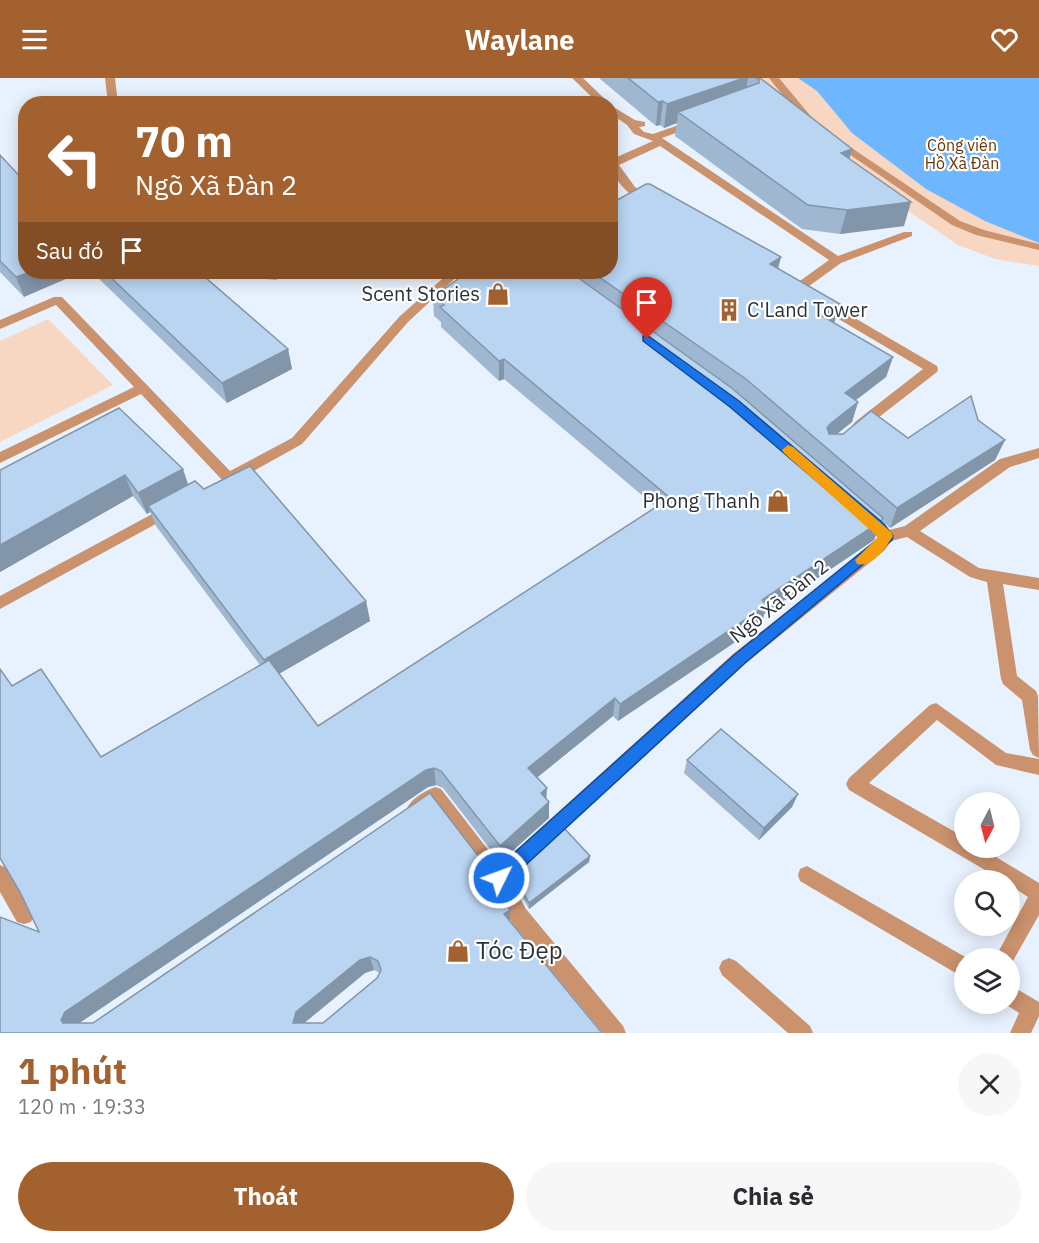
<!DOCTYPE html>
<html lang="vi">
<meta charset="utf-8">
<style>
body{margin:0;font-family:"IBM Plex Sans",sans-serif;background:#f7f7f7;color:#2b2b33;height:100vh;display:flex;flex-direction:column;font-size:22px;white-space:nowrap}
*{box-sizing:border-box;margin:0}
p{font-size:20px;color:#7c7c81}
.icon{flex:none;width:33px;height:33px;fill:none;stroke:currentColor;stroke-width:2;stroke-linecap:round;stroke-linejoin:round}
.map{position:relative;height:955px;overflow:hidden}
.sheet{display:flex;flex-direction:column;background:#fff;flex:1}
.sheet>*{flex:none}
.banner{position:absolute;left:18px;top:18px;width:600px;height:183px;border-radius:24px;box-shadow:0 3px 15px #0003;background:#a46130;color:#fff;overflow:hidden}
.needle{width:39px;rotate:187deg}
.buttons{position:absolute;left:954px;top:714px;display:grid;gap:12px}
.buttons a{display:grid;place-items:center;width:66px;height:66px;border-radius:50%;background:#fff;box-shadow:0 3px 15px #0003;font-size:30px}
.pin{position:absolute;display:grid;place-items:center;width:51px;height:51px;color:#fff;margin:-62px -26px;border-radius:50% 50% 50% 0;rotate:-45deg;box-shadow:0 0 6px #0007}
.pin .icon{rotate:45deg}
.me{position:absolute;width:66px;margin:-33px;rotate:48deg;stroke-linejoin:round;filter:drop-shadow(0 0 4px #0008)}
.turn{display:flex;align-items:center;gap:21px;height:126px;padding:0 18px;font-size:27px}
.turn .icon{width:78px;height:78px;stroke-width:2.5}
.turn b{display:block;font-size:42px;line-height:51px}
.then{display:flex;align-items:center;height:57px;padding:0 18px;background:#0003;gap:12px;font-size:22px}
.round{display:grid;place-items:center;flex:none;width:63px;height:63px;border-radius:32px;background:#f7f7f7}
.summary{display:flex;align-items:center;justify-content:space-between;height:102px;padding:0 18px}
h1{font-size:36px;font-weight:700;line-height:45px;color:#a46130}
.cta{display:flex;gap:12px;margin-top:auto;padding:12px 18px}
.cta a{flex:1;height:69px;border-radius:36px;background:#a46130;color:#fff;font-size:24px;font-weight:700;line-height:69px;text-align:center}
.cta a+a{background:#f7f7f7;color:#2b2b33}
header{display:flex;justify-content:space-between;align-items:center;height:78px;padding:0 18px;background:#a46130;color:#fff;font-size:27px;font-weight:700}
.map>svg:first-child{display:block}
.green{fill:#f8d7c2}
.water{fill:#6eb7ff}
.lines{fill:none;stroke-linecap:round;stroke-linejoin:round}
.minor{fill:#ca926d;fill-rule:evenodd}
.wall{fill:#9fb7d0;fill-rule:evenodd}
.shaded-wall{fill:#8295a9}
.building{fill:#b9d5f2;stroke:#8295a9;stroke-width:1.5;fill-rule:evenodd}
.route{fill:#1a73e8;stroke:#114b97;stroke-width:1.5}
.slow{fill:#f59e0b}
.labels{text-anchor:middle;stroke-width:4.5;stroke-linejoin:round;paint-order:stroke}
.far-park-label{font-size:16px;fill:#6b3605;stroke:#fff}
.poi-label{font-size:20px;fill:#2d333a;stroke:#fff;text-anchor:end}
.street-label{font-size:20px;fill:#2d333a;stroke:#fff}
.near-poi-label{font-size:24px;fill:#2d333a;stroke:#fff;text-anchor:start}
</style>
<header><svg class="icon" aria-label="menu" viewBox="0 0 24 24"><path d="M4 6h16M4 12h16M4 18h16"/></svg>Waylane<svg class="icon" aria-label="heart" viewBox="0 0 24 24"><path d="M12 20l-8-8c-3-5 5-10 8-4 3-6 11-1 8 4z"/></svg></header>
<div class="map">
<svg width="1039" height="955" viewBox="0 0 1039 955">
<rect width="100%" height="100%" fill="#e8f2fe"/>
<path class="green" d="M 738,0 L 1039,0 L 1039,188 L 995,181 L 958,167 L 851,94 L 756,20 Z
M 48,241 L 113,307 L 0,364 L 0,263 Z"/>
<path class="water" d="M 798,0 L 1039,0 L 1039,165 L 985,143 L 926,111 L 852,55 L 817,13 Z"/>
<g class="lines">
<path class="minor" d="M 105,0 L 115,0 L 118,26 L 108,26 Z
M 572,0 L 583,0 L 610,26 L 599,26 Z
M 769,0 L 779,0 L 814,42 L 814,46 L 806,46 Z
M 610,27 L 635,42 L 645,44 L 645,48 L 639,49 L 644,54 L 653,56 L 690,43 L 698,43 L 698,47 L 662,60 L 838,178 L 904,154 L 912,154 L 912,158 L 841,185 L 805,211 L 937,288 L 938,291 L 937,294 L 865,350 L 855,350 L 853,347 L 855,344 L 923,291 L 793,214 L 793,208 L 829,182 L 660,68 L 619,87 L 635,109 L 652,120 L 652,124 C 634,127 610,99 610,82 L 653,63 L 634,56 L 627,47 L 610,35 Z
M 837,60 L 960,143 L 984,152 L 1039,166 L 1039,172 L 976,157 L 952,147 L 833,65 L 833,61 Z
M 450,194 L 462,194 L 408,244 L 302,366 L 234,404 L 224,404 L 141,316 L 0,385 L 0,374 L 134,309 L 56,227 L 0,251 L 0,242 L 54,219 L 62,219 L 230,393 L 292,360 L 400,238 Z
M 1039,370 L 1039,380 L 1010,389 L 920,453 L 979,490 L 1039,500 L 1039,512 L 1003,506 L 1017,598 L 1036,613 L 1038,618 L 1039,680 L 1033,677 L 1030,672 L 1022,622 L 1003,606 L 1001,601 L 987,504 L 970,499 L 907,459 L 891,463 L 885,472 L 745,586 L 510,802 L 526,831 L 623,948 L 626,955 L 603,955 L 512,845 L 492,806 L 433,728 L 416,738 L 410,736 L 407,730 C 412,720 425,713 435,709 L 441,711 L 500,787 L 733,576 L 875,464 L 881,454 L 905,448 L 1000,381 Z
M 169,427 L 174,428 L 176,432 L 174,436 L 0,531 L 0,518 Z
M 936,625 L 1006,675 L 1039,681 L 1039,697 L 996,687 L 937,642 L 869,705 L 964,759 L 964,770 L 981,770 L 1039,805 L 1039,837 L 1010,888 L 1010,880 L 995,880 L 1028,819 L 1010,807 L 1010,802 L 1002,802 L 849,712 L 846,706 L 849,700 L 930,627 Z
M 0,787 L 7,790 L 31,830 L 34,837 L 31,844 L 24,846 L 17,844 L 0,814 Z
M 807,788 L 967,880 L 964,880 L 964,900 L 800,803 L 798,797 L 800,791 Z
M 729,880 L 736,883 L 810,948 L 813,955 L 788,955 L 722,897 L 719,890 L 722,883 Z
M 1010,907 L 1039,924 L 1039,938 L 1031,955 L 1010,955 L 1019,935 L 1005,926 L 1010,926 Z"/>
</g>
<path class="wall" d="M 599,0 L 760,0 L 850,81 L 904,148 L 840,156 L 802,151 L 675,58 L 677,45 L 664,50 L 660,47 L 656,48 Z
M 0,77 L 24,219 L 0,194 Z
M 778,191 L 834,245 L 893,279 L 886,299 L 856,322 L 858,324 L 852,344 L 837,356 L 908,360 L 978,342 L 1005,362 L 995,382 L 890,450 L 882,443 L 874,462 L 764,536 L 762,546 L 618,643 L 613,638 L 537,699 L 546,721 L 549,740 L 500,784 L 443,710 L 436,707 L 428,709 L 79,945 L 93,945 L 510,844 L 602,955 L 0,955 L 39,854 L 12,608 L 101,679 L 260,587 L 156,448 L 150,434 L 147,436 L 133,418 L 0,494 L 0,392 L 119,330 L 188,406 L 204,411 L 366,523 L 370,543 L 279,596 L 318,648 L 656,429 L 504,301 L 499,303 L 441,249 L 441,244 L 434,238 L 433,219 L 468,194 L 610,194 ZM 374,892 L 380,895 L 377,900 L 323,945 L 304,945 L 365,895 Z
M 92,194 L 225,194 L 226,197 L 200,194 L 288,271 L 292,291 L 227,325 Z
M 232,194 L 280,194 L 276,202 L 233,198 Z
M 687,682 L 798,716 L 792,729 L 759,762 L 684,695 Z
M 590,778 L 589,784 L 529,831 L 513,802 L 513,796 Z"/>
<path class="shaded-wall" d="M 744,0 L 748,0 L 744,22 L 678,34 L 677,45 L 664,50 L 667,26 Z
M 663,23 L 660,47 L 656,48 L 658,24 Z
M 852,71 L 846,95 L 841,75 Z
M 911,124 L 904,148 L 840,156 L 847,132 Z
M 781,179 L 776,199 L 770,186 Z
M 30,194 L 82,194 L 24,219 L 16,199 Z
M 274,194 L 280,194 L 276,202 Z
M 840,226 L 834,246 L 822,238 Z
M 288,271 L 292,291 L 227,325 L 222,305 Z
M 893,279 L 886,299 L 839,335 L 845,315 Z
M 504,281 L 504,301 L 499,303 L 499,283 Z
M 858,324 L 852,344 L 823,367 L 827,350 L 830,346 Z
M 1005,362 L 995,382 L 890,450 L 897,430 Z
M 183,391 L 190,412 L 148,428 L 150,434 L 147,436 L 138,415 Z
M 125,397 L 133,418 L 0,494 L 0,467 Z
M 883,440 L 874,462 L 764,536 L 762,546 L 618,643 L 620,626 L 762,522 Z
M 366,523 L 370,543 L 270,601 L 264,582 Z
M 615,620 L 613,638 L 528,707 L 528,690 Z
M 434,690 L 436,707 L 428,709 L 78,946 L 63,945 L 61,942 L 65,934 L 426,692 Z
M 547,710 L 546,726 L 541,715 Z
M 798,716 L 792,729 L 759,762 L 764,750 Z
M 549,724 L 549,740 L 500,784 L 500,768 Z
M 590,778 L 589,784 L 529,831 L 529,825 Z
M 510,832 L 510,846 L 504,836 Z
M 370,879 L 374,892 L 365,895 L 303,946 L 293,945 L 296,934 L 360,882 Z"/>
<path class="building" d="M 628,0 L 744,0 L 667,26 L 663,23 L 658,24 Z
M 756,0 L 760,0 L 852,71 L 841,75 L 911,124 L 847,132 L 808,127 L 678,34 L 759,5 L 759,1 Z
M 0,77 L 26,105 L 26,194 L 30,194 L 16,199 L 0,183 Z
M 646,106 L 650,106 L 781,179 L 770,186 L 840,226 L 822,238 L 893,279 L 845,315 L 858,324 L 830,346 L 827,350 L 829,356 L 843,356 L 871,333 L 908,360 L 971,318 L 978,342 L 1005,362 L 897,430 L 746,301 L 592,194 L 610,194 L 610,126 Z
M 105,194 L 199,194 L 288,271 L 222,305 Z
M 468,194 L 570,194 L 733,311 L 883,440 L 881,443 L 762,522 L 767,527 L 620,626 L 615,620 L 528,690 L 547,710 L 541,715 L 549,724 L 500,768 L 441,693 L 434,690 L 426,692 L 65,934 L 61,942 L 63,945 L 93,945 L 430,715 L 489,792 L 510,832 L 504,836 L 602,955 L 0,955 L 0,839 L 39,854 L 20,814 L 0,780 L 0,591 L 12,608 L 41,591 L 101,679 L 269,582 L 318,648 L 670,420 L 504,281 L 499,283 L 440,229 L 444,227 L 433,219 ZM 370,879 L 378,883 L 381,892 L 377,900 L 323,945 L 293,945 L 296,934 L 360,882 Z
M 119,330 L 183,391 L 138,415 L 125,397 L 0,467 L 0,392 Z
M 250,388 L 366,523 L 264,582 L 148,428 L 195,403 L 204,411 Z
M 721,651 L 798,716 L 764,750 L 687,682 Z
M 564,750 L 590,778 L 529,825 L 513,796 Z"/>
<path class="route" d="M 647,257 L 739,323 L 884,446 L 893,458 L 892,462 L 745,585 L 505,806 L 499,808 L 493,806 L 491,800 L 493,794 L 734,577 L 879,460 L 875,453 L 730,329 L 643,263 L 643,258 Z"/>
<path class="slow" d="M 788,367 L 793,369 L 891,454 L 893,458 C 886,469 873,490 857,486 L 855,482 L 878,459 L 784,375 L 782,372 Z"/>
<defs>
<g id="shop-bare" transform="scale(1.8)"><path d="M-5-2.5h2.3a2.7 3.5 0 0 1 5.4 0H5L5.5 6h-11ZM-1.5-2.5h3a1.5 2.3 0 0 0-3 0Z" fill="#a46130" stroke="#fff" stroke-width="2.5" paint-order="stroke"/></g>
<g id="building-bare" transform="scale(1.8)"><path d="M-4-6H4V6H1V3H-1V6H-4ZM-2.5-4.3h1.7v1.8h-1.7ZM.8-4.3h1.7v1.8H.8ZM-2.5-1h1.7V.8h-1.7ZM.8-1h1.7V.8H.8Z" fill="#a46130" stroke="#fff" stroke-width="2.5" paint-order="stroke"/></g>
</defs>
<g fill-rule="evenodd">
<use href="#shop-bare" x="498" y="216"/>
<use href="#building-bare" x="729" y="232"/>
<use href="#shop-bare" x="778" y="423"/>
<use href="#shop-bare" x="458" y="873"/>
</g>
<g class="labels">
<g class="far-park-label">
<text x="962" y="73">Công viên<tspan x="962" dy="18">Hồ Xã Đàn</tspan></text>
</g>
<g class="poi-label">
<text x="480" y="223">Scent Stories</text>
<text x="747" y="239" text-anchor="start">C'Land Tower</text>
<text x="760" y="430">Phong Thanh</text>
</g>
<g class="street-label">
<text transform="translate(779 523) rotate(-39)" y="7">Ngõ Xã Đàn 2</text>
</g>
<g class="near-poi-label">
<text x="476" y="881">Tóc Đẹp</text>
</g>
</g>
</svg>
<div class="buttons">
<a><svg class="needle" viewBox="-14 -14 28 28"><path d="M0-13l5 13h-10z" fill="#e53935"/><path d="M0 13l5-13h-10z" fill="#7c7c81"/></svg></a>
<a><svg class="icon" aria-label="search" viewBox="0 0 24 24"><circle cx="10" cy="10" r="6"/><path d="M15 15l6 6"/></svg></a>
<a><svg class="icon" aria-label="layers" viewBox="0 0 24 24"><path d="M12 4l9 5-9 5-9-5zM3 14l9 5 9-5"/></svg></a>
</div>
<div class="pin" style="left:647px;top:261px;background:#d93025"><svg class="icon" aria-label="arrive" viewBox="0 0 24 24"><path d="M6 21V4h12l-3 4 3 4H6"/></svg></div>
<svg class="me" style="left:499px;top:800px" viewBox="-20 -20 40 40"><circle r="17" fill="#1a73e8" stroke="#fff" stroke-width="3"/><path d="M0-11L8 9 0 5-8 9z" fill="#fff"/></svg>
<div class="banner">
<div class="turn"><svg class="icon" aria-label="left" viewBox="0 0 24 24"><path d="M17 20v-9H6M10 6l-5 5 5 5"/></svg><div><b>70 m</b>Ngõ Xã Đàn 2</div></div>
<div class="then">Sau đó<svg class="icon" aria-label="arrive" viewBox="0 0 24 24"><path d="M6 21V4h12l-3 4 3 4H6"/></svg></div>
</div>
</div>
<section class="sheet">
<div class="summary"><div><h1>1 phút</h1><p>120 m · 19:33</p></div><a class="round"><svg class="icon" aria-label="close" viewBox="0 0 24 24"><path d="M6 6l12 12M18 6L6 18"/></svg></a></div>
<div class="cta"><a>Thoát</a><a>Chia sẻ</a></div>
</section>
